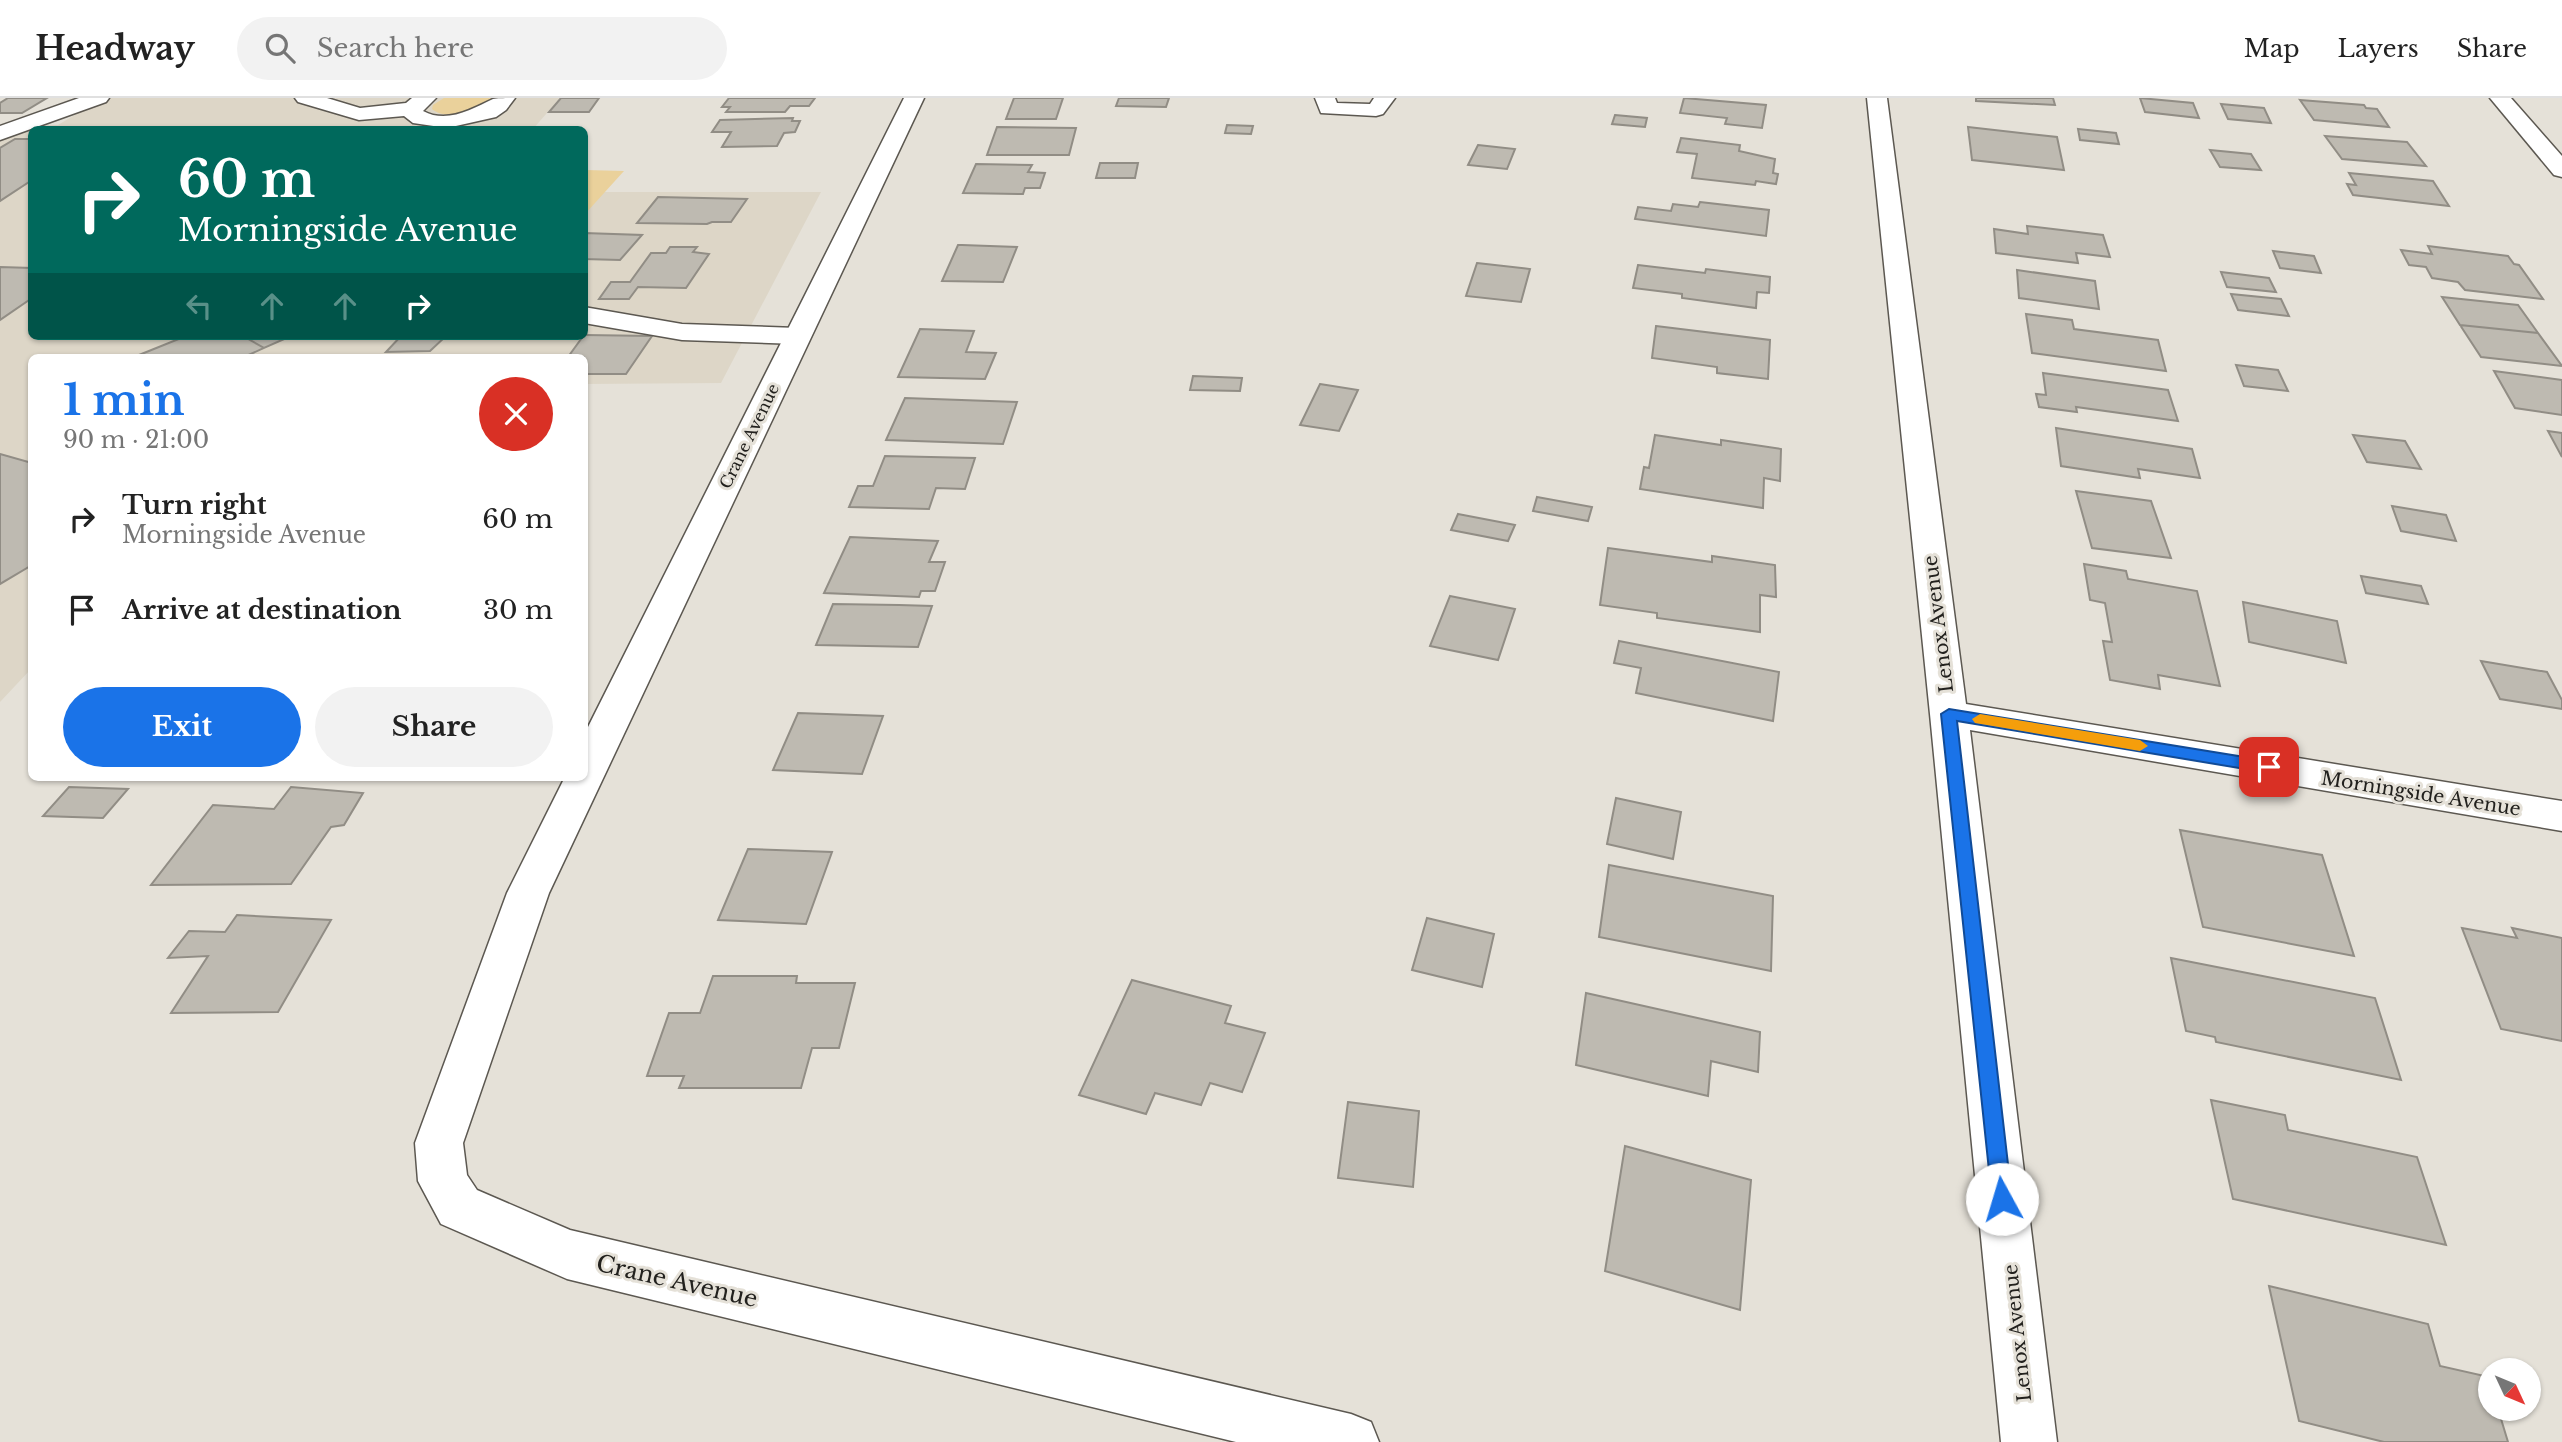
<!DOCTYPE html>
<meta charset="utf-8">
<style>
body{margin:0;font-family:"Libre Baskerville",serif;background:#f2f2f2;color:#222;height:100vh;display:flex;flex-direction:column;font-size:26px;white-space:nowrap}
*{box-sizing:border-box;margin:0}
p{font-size:23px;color:#767676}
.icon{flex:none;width:38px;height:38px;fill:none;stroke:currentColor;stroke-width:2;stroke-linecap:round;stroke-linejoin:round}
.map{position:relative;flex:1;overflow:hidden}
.details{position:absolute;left:28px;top:256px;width:560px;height:427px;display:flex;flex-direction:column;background:#fff;border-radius:10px;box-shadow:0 2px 5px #0004}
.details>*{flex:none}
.guide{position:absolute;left:28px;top:28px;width:560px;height:214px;border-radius:10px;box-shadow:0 2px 5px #0004;background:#00695c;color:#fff;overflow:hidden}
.needle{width:46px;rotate:134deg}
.tools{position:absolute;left:2478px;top:1260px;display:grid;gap:14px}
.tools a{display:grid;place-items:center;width:63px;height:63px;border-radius:50%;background:#fff;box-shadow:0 2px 5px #0004;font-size:35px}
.pin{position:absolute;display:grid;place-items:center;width:60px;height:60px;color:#fff;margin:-30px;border-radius:14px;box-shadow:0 4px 10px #0006}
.me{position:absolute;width:77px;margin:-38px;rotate:354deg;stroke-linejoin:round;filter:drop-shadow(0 0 5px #0008)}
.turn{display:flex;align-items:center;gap:24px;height:147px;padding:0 35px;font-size:32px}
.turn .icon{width:91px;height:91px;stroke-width:2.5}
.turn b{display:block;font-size:49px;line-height:60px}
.lanes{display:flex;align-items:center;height:66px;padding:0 35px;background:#0003;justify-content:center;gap:35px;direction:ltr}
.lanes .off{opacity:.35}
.round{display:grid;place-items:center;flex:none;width:74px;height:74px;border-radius:37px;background:#f2f2f2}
.head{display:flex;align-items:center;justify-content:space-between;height:119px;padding:0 35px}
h1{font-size:42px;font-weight:700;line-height:52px;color:#1a73e8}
.cta{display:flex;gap:14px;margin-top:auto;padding:14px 35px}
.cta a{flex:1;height:80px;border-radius:42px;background:#1a73e8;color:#fff;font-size:28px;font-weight:700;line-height:80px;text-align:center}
.cta a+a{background:#f2f2f2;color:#222}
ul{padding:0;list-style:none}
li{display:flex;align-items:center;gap:21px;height:91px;padding:0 35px}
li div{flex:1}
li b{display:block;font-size:26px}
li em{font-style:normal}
header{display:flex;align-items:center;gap:42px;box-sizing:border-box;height:98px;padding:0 35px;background:#fff;border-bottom:2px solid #e0e0e0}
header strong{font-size:33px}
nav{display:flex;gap:38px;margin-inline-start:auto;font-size:24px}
.search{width:490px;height:63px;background:#f2f2f2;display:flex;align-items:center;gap:18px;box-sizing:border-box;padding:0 24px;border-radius:38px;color:#767676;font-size:26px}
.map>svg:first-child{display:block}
.built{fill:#ddd6c7}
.green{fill:#ead19b}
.building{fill:#bebab1;stroke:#918d85;stroke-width:2}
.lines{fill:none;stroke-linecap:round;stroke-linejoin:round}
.service-casing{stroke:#5c5851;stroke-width:3}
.minor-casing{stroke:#5c5851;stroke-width:3}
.tertiary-casing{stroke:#5c5851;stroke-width:3}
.service{fill:#fff;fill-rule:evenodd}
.minor{fill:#fff;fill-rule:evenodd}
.tertiary{fill:#fff;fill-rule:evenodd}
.route{fill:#1a73e8;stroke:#114b97;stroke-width:2}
.slow{fill:#f59e0b}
.labels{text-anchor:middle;stroke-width:6;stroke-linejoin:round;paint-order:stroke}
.far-street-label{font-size:16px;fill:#22211e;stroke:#e5e1d8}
.street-label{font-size:19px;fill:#22211e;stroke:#e5e1d8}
.near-street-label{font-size:23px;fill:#22211e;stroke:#e5e1d8}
</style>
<header>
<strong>Headway</strong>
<div class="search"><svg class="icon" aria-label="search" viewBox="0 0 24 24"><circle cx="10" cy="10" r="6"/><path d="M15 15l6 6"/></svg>Search here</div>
<nav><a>Map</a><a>Layers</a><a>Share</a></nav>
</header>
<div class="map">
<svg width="2562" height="1344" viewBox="0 0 2562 1344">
<rect width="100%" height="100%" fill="#e5e1d8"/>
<path class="built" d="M 103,0 L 560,0 L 533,31 L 32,32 L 32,238 L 584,238 L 585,94 L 821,94 L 721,285 L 585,286 L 584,259 L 32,259 L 31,571 L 0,604 L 0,28 L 58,27 Z"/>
<path class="green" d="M 444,0 L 491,0 L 492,1 C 479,13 448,24 432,11 L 433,7 Z
M 585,72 L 624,73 L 585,116 L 584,72 Z"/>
<path class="building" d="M 8,0 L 47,0 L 22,15 L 0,15 L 0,5 Z
M 561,0 L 599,0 L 589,14 L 549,14 Z
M 729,0 L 815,0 L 809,8 L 790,8 L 785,14 L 726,14 L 730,9 L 722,9 Z
M 1014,0 L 1063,0 L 1056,21 L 1006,21 Z
M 1119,0 L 1169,0 L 1166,9 L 1116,8 Z
M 1684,0 L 1766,7 L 1762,30 L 1725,26 L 1727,20 L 1680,15 Z
M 1976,0 L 2053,0 L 2055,7 L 1976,3 Z
M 2140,0 L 2193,5 L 2199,20 L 2145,14 Z
M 2300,2 L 2364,7 L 2366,10 L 2377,11 L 2389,29 L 2314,22 Z
M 2221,6 L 2264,10 L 2271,25 L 2228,21 Z
M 1615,17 L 1647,20 L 1645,29 L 1612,26 Z
M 793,20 L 792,23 L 800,23 L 795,34 L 784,35 L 777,48 L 722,49 L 731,34 L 712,34 L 720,22 Z
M 1227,27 L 1253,28 L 1251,36 L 1225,35 Z
M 997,29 L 1076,30 L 1069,57 L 987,57 Z
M 1968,29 L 2057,39 L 2064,72 L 1972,62 Z
M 2078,31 L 2116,35 L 2119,46 L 2080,42 Z
M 2325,38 L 2407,44 L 2426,68 L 2342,61 Z
M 1681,40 L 1740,47 L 1739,53 L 1775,61 L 1773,75 L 1778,76 L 1776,86 L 1756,83 L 1755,87 L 1692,80 L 1697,56 L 1677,54 Z
M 15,41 L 32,41 L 32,82 L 0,103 L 0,50 Z
M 1478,47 L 1515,51 L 1507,71 L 1468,67 Z
M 2210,52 L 2251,56 L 2261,72 L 2220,69 Z
M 1100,65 L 1138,65 L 1135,80 L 1096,80 Z
M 976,66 L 1032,67 L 1028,74 L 1045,75 L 1040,90 L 1025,90 L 1023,96 L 963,95 Z
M 2349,75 L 2433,83 L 2449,108 L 2353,97 L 2347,86 L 2356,87 Z
M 658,99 L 747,101 L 731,124 L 712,124 L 707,126 L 637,125 Z
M 1700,104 L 1769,112 L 1766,138 L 1635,121 L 1638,109 L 1671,113 L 1673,106 L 1698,109 Z
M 2027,128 L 2103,137 L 2110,159 L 2076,155 L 2078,165 L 1996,155 L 1994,131 L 2028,136 Z
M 584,135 L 642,137 L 620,162 L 584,161 Z
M 958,147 L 962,147 L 1017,149 L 1003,184 L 942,183 Z
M 2428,148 L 2508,158 L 2514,166 L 2519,167 L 2543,201 L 2465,192 L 2458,184 L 2432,180 L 2426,169 L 2409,167 L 2401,152 L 2432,156 Z
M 670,149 L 697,149 L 693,154 L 709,156 L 686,190 L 638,189 L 629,201 L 599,201 L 611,184 L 630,184 L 651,155 L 666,155 Z
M 2273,153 L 2314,158 L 2321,175 L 2280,170 Z
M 1477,165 L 1530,171 L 1521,204 L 1466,198 Z
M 1638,167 L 1705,175 L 1706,171 L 1770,179 L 1769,195 L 1757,194 L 1756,210 L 1682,200 L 1682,196 L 1633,190 Z
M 0,169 L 32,170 L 32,200 L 0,222 Z
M 2017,172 L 2095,183 L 2099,211 L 2019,200 Z
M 2221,174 L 2269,180 L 2276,194 L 2227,189 Z
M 2231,196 L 2281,201 L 2289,218 L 2238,212 Z
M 2442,199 L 2518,207 L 2538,235 L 2460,227 Z
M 2026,216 L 2072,222 L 2074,231 L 2158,242 L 2166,273 L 2032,255 Z
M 2460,227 L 2538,235 L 2562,268 L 2481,259 Z
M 1656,228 L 1770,242 L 1768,281 L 1717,275 L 1717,269 L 1652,260 Z
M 920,231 L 974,233 L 966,254 L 996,255 L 985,281 L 898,279 Z
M 584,237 L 585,237 L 652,238 L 626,276 L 584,276 L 584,259 L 568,259 Z
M 186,238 L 243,238 L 264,250 L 244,259 L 134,259 Z
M 243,238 L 291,238 L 264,250 Z
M 401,238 L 446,238 L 430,253 L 386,254 Z
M 2236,267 L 2278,272 L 2288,293 L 2244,288 Z
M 2494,273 L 2562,282 L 2562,317 L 2515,310 Z
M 2043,275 L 2168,292 L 2178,323 L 2076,309 L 2077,314 L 2039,309 L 2036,296 L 2046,297 Z
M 1193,278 L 1242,280 L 1240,293 L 1190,292 Z
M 1320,286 L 1358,292 L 1339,333 L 1300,327 Z
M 905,300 L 1017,304 L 1003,346 L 886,342 Z
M 2056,330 L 2192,351 L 2200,380 L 2138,371 L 2140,380 L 2061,368 Z
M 2548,333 L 2562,335 L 2562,359 Z
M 1655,337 L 1721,347 L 1721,342 L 1781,351 L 1780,383 L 1764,380 L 1763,410 L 1640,391 L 1644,369 L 1649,370 Z
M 2353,337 L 2405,343 L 2421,371 L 2367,364 Z
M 0,356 L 32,365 L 32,467 L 0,486 Z
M 885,358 L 975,360 L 965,391 L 936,390 L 929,411 L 849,409 L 858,388 L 873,388 Z
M 2076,393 L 2151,403 L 2171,460 L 2092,450 Z
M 1537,399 L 1592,409 L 1588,423 L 1533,413 Z
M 2392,408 L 2446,417 L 2456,443 L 2401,433 Z
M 1458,416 L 1505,425 L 1515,427 L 1508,443 L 1451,432 Z
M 850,439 L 938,443 L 929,464 L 945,464 L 935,493 L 921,493 L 919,499 L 824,495 Z
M 1608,450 L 1712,464 L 1712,458 L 1775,467 L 1776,499 L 1760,497 L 1760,534 L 1657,520 L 1657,515 L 1600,507 Z
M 2084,466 L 2126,473 L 2128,481 L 2197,493 L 2220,588 L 2158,577 L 2160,591 L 2110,582 L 2103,543 L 2112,544 L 2105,505 L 2090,502 Z
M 2361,478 L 2421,488 L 2428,506 L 2366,495 Z
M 1450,498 L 1515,511 L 1498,562 L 1430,548 Z
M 2243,504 L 2337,523 L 2346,565 L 2249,544 Z
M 833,506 L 899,507 L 932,508 L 918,549 L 816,547 Z
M 1619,543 L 1779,574 L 1773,623 L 1636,595 L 1641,570 L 1614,565 Z
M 2481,563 L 2547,574 L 2562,602 L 2562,611 L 2500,601 Z
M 798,615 L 883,618 L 862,676 L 773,672 Z
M 69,689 L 128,691 L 103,720 L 43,718 Z
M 291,689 L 363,695 L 344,727 L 331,729 L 291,786 L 151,787 L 213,707 L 274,711 Z
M 1616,700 L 1681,714 L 1673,761 L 1607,746 Z
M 2180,732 L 2322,757 L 2354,858 L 2203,829 Z
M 748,751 L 832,754 L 806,826 L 718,822 Z
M 1609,767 L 1773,798 L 1771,873 L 1599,839 Z
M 237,817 L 331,822 L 278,914 L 171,915 L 208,858 L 168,860 L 189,833 L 225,834 Z
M 1427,820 L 1494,836 L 1482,889 L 1412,872 Z
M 2462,830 L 2517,840 L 2512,830 L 2562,840 L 2562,943 L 2501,931 Z
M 2171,860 L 2375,900 L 2401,982 L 2216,944 L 2215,939 L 2186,933 Z
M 713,878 L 797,878 L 796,885 L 855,885 L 839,950 L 812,950 L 801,990 L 679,990 L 684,978 L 647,978 L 669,915 L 700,915 Z
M 1132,882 L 1231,908 L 1225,925 L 1265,935 L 1242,994 L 1210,985 L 1201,1007 L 1155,995 L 1146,1016 L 1079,997 Z
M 1586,895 L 1760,934 L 1758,974 L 1711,963 L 1708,998 L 1576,967 Z
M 2211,1002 L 2285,1017 L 2288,1032 L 2417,1059 L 2446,1147 L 2233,1101 Z
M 1348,1004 L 1419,1013 L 1413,1089 L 1338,1080 Z
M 1625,1048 L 1751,1082 L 1740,1212 L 1605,1173 Z
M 2269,1188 L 2428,1226 L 2440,1268 L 2489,1279 L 2490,1311 L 2498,1311 L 2508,1344 L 2384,1344 L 2299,1323 Z"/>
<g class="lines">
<g class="service-casing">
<path id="service" d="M 79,0 L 109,0 L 106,4 L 0,42 L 0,28 Z
M 295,0 L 327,0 L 360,10 L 406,5 L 412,0 L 436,0 L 423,13 C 447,26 472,11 493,1 C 498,0 509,0 515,0 L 506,12 L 496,19 L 447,30 L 413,25 L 404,18 L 359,22 L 298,4 Z
M 1315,0 L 1335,0 L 1337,5 L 1370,6 L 1374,0 L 1395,0 L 1383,16 L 1376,18 L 1321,15 Z
M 584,209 L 682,226 L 797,230 L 807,232 L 811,238 L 807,244 L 797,246 L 682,242 L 584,225 Z"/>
</g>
<g class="minor-casing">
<path id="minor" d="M 904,0 L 924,0 L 549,795 L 463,1045 L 467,1077 L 477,1092 L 570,1132 L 1351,1316 L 1371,1324 L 1379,1344 L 1236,1344 L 567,1181 L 441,1126 L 418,1083 L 415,1045 L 507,795 L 565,679 L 584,679 L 584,637 Z
M 1867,0 L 1887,0 L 1966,606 L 2562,703 L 2562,733 L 1970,632 L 2057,1344 L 2001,1344 L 1930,616 Z"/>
</g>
<g class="tertiary-casing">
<path id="tertiary" d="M 2490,0 L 2511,0 L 2562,58 L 2562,79 L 2554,77 Z"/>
</g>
<use href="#service" class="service"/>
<use href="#minor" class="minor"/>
<use href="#tertiary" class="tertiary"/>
</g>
<path class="route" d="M 1949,611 L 2269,663 L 2277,669 L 2269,675 L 1957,623 L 2012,1101 L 2009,1108 L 2002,1111 L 1995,1108 L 1992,1101 L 1941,616 Z"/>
<path class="slow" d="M 1980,616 L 2140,642 L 2148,648 L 2140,653 L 1975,625 L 1972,621 Z"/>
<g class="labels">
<g class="far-street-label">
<text transform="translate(749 338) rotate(-64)" y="6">Crane Avenue</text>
</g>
<g class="street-label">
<text transform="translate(1938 526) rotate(-97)" y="7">Lenox Avenue</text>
<text transform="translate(2421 695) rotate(9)" y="7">Morningside Avenue</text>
<text transform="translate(2017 1235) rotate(-96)" y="7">Lenox Avenue</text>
</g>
<g class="near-street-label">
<text transform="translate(677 1183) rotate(13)" y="8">Crane Avenue</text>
</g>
</g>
</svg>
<div class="tools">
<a><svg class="needle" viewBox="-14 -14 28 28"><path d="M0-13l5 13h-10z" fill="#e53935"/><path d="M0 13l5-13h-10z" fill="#767676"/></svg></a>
</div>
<div class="pin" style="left:2269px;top:669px;background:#d93025"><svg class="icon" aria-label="arrive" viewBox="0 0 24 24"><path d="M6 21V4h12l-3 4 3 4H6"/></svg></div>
<svg class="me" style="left:2002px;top:1101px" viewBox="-20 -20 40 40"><circle r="19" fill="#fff"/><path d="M0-13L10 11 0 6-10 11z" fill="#1a73e8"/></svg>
<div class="guide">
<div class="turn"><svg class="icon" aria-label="right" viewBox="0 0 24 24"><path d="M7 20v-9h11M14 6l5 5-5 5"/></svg><div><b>60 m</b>Morningside Avenue</div></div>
<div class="lanes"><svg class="icon off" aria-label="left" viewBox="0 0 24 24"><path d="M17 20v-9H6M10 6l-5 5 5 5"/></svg><svg class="icon off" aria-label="ahead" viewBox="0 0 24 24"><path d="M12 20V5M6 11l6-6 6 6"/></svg><svg class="icon off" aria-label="ahead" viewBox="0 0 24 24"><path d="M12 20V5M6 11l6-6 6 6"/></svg><svg class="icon" aria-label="right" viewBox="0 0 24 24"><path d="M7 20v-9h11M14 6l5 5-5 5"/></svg></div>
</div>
<section class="details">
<div class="head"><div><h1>1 min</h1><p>90 m · 21:00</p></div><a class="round" style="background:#d93025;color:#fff"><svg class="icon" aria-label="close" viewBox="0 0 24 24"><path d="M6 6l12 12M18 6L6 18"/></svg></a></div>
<ul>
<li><svg class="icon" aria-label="right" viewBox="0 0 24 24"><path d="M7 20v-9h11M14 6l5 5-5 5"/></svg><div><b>Turn right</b><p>Morningside Avenue</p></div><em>60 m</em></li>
<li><svg class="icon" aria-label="arrive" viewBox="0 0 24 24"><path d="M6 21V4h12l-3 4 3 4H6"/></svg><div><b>Arrive at destination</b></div><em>30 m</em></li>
</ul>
<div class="cta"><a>Exit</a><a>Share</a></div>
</section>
</div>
